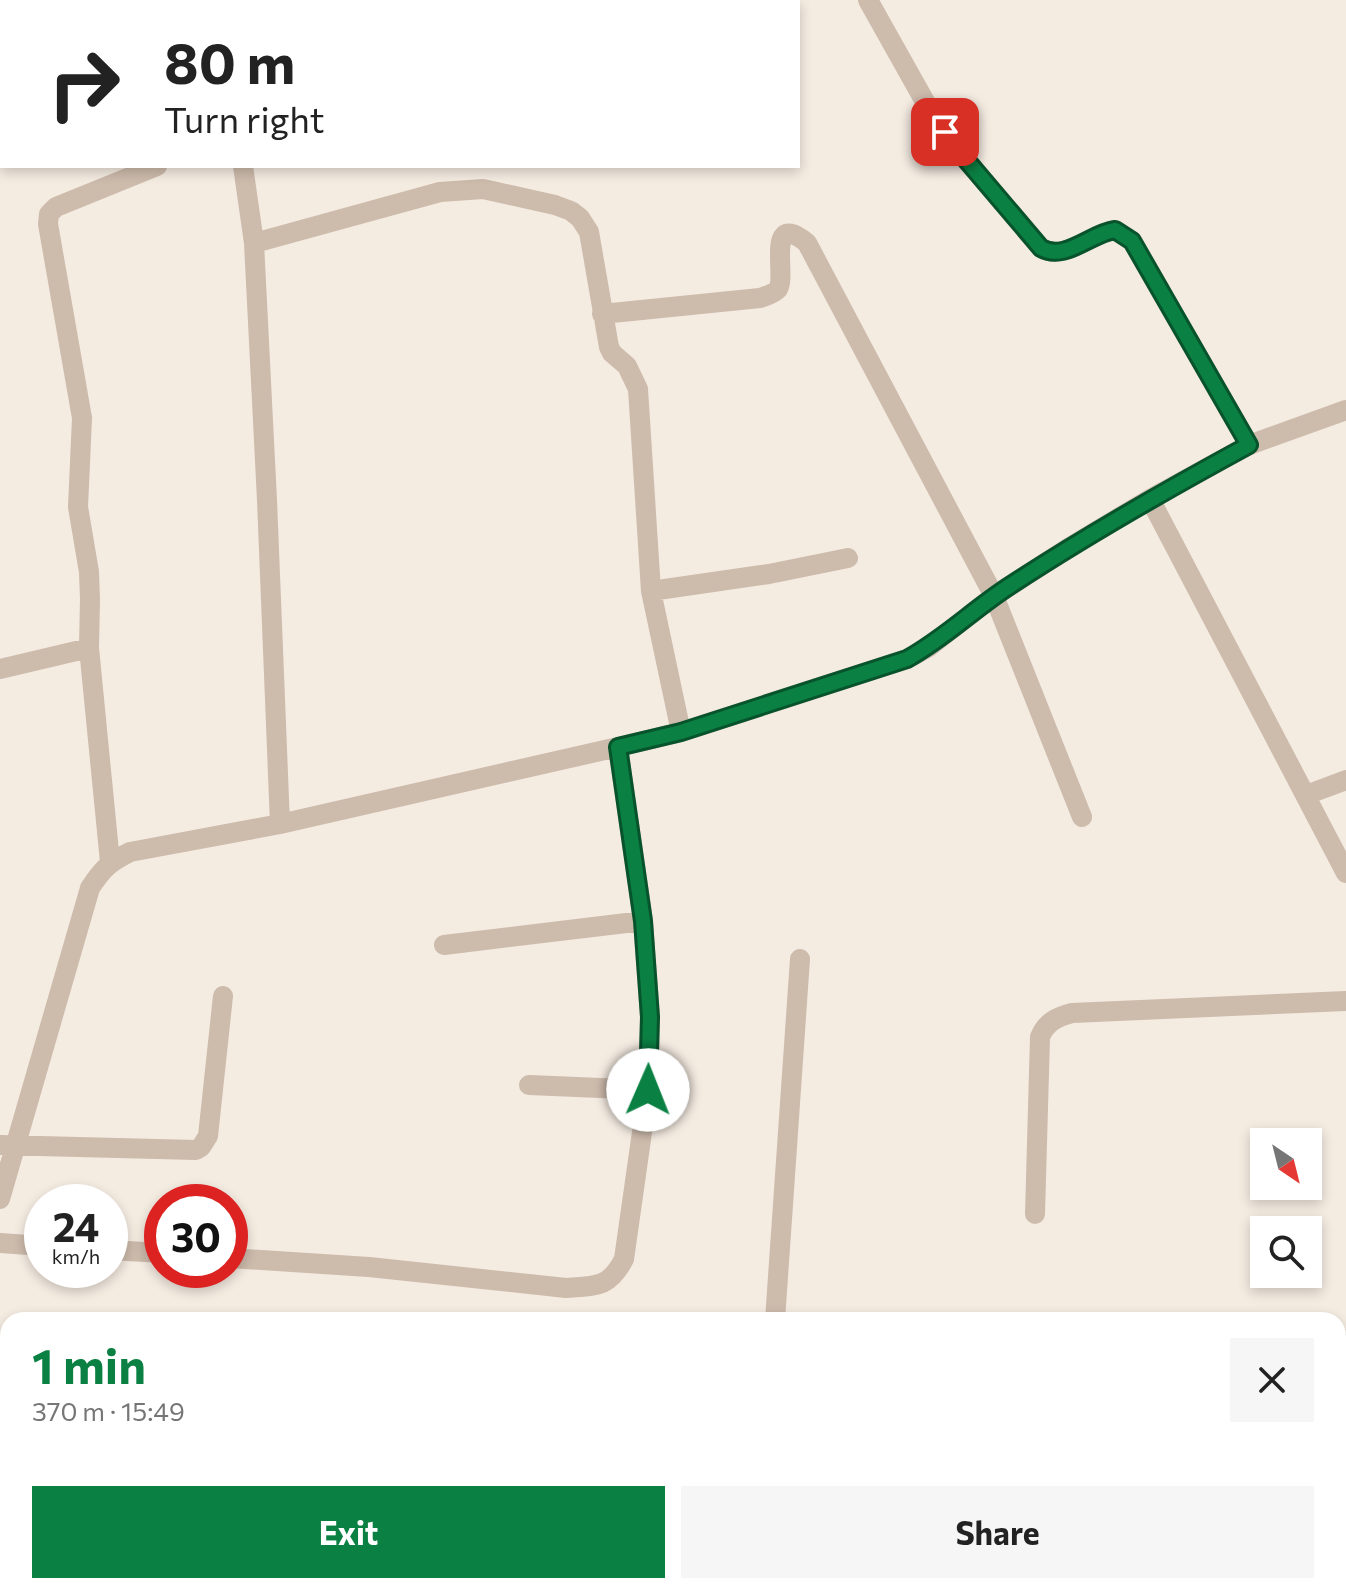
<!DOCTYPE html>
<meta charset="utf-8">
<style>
body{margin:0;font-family:Commissioner,sans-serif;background:#f6f6f6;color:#222;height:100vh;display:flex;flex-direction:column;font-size:30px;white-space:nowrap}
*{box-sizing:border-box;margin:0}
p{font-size:26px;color:#767676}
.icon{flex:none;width:44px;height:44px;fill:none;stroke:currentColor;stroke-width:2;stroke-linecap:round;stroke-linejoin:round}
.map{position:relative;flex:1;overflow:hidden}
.drawer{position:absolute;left:0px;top:1312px;width:1346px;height:282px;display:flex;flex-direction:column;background:#fff;border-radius:24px 24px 0 0;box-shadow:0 4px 12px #0003}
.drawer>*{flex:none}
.hud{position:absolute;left:0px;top:0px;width:800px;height:168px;box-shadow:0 4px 12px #0003;background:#fff;color:#222;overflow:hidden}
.needle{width:52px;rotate:145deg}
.controls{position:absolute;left:1250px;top:1128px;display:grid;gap:16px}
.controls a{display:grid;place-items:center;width:72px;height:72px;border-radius:0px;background:#fff;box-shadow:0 4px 12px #0003;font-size:40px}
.speed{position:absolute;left:24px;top:1184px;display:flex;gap:16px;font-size:40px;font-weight:700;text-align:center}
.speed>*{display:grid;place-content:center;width:104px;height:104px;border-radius:50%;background:#fff;box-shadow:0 4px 12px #0003;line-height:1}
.speed small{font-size:20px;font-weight:400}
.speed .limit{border:12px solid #d22;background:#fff;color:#111}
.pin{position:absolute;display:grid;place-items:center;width:68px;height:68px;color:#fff;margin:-34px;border-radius:16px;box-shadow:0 4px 12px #0006}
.me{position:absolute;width:88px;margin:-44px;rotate:1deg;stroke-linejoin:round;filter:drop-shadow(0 0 6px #0008)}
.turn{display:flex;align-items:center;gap:28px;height:168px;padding:0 32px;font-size:36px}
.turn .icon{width:104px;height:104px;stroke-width:2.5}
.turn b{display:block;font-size:56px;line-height:68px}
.round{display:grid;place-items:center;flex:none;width:84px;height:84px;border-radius:0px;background:#f6f6f6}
.head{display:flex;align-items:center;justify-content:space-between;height:136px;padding:0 32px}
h1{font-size:48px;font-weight:700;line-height:60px;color:#0b8043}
.cta{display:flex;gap:16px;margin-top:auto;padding:16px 32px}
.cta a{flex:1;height:92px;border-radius:0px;background:#0b8043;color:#fff;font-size:32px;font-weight:700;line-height:92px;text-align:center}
.cta a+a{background:#f6f6f6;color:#222}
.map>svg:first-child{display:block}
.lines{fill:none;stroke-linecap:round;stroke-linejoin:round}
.minor{stroke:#cdbbac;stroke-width:20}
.route-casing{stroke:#07532c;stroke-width:20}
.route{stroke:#0b8043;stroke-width:14}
</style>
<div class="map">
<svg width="1346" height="1593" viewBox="0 0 1346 1593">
<rect width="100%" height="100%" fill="#f4ebe1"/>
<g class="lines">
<path class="minor" d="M 89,0 L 90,2
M 441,0 L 441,2
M 868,0 L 933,116 L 957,149 L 1041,248 C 1064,262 1091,233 1115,230 L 1132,241 L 1249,445
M 669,2 L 677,0
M 243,166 L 254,243 L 267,500 L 280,824
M 254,243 L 440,192 L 483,189 L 555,205 L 571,211 L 580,218 L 589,232 L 609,347 L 612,353 L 627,366 L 638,389 L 651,591 L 681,732
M 602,314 L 760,298 C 766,296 774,294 778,289 C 787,276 765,209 807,243 L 994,596 L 1082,817
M 1150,499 L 1346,873
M 651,591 L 769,574 L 848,558
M 0,669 L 89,648
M 1306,795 L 1346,780
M 110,862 L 89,648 L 90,599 L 89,572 L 78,507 L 82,418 L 48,224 L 49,214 L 56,207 L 157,166
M 444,945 L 643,921
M 529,1085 L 648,1090
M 0,1145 L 196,1150 L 201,1147 L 208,1136 L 223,996
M 0,1199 L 90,888 C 103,868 110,862 130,852 L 280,824 L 618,747 L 681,732 L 907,659 L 929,647 L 994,596 L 1070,547 L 1150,499 L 1249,445 L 1346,410
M 1035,1214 L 1040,1037 C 1046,1022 1057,1017 1072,1013 L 1346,1001
M 0,1243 L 42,1246
M 110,1250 L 162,1253
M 230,1258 L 369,1267 L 566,1288 C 596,1286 609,1288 624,1259 L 648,1090 L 650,1017 L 643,921 L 618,747
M 775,1320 L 800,959
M 1338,1344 L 1346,1344
M 0,1381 L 8,1382
M 0,1547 L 8,1548
M 607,1586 L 608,1593
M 778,1593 L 778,1586
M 1048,1593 L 1048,1586"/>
</g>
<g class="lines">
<g class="route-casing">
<path id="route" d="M 648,1090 L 650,1017 L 643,921 L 618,747 L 681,732 L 907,659 C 945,638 975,608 1011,585 C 1089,534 1168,489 1249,445 L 1132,241 L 1115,230 C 1091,233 1065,262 1041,248 L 957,149 L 945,132"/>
</g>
<use href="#route" class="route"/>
</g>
</svg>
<div class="controls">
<a><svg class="needle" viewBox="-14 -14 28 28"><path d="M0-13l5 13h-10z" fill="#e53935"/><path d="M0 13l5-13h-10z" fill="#767676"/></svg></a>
<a><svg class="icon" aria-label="search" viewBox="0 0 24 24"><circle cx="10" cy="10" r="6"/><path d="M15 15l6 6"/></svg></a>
</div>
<div class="speed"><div>24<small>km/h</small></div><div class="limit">30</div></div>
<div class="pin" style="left:945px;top:132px;background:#d93025"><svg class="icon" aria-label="arrive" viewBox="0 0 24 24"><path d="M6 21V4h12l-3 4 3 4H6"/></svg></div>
<svg class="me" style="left:648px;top:1090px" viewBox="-20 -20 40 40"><circle r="19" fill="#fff"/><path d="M0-13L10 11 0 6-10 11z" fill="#0b8043"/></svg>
<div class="hud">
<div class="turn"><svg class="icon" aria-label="right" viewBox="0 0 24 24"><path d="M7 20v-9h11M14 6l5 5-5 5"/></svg><div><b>80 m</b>Turn right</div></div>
</div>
<section class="drawer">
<div class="head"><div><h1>1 min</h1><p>370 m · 15:49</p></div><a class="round"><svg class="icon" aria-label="close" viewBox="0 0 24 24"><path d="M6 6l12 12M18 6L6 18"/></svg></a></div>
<div class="cta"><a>Exit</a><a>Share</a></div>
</section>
</div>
